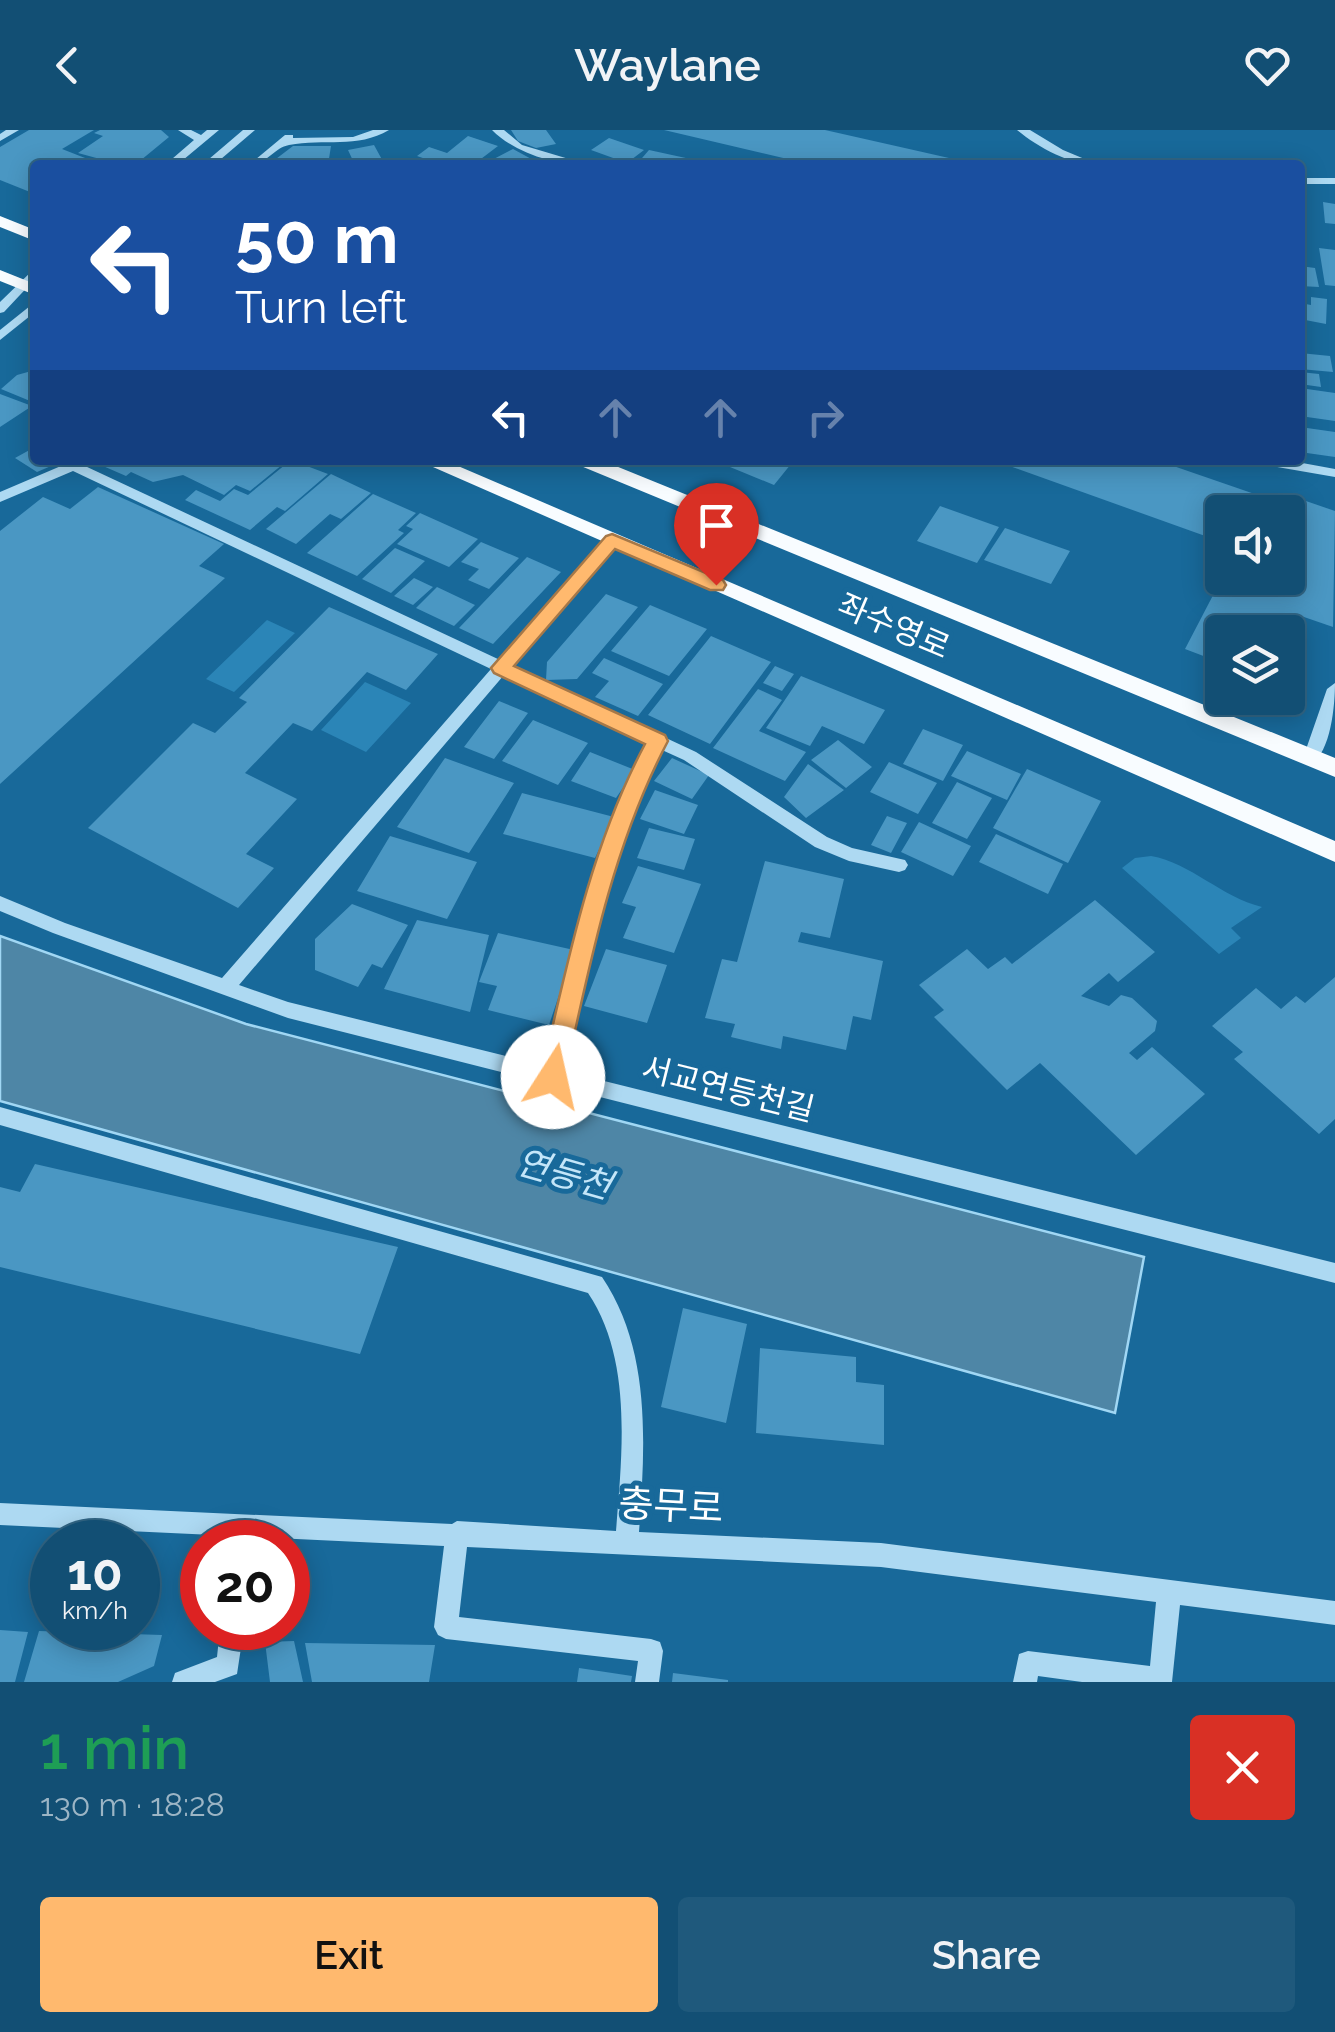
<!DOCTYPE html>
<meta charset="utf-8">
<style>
body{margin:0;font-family:Raleway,"Noto Sans KR",sans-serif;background:#1f597c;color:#f1f3f6;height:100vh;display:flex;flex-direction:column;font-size:38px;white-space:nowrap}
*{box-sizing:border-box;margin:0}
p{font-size:32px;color:#9cb5c5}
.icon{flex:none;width:55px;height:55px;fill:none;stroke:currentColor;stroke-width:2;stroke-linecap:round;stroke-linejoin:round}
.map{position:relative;height:1552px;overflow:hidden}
.side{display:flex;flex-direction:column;background:#124f74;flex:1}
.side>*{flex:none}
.top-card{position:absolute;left:30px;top:30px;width:1275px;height:305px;border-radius:10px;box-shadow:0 5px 25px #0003,0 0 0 2px #316686;background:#1a4fa0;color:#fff;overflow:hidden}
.controls{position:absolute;left:1205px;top:365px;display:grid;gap:20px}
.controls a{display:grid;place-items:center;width:100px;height:100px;border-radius:10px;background:#124f74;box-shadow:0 5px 25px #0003,0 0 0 2px #316686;font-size:50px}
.speed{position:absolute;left:30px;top:1390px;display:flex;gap:20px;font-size:50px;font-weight:700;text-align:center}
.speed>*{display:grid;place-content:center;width:130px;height:130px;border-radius:50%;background:#124f74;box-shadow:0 5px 25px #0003,0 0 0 2px #316686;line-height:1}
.speed small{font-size:25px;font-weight:400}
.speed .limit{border:15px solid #d22;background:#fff;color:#111}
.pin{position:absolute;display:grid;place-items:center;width:85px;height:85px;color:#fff;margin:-102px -42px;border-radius:50% 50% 50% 0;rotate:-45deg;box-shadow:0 0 10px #0007}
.pin .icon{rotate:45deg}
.me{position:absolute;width:110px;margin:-55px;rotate:10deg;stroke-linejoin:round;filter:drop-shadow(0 0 8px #0008)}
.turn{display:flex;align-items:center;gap:35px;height:210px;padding:0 40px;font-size:45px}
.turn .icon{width:130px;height:130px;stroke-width:2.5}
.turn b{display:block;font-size:70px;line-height:85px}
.lanes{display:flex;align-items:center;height:95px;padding:0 40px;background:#0003;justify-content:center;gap:50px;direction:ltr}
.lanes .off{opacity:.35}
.round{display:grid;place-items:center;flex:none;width:105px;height:105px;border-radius:10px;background:#1f597c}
.head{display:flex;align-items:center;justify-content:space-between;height:170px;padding:0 40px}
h1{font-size:60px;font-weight:600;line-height:75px;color:#1e9e55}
.cta{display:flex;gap:20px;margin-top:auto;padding:20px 40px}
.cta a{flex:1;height:115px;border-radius:10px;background:#ffb96e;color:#111;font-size:40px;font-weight:600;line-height:115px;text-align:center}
.cta a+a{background:#1f597c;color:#f1f3f6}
header{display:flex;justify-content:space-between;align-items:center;height:130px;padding:0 40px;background:#124f74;font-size:45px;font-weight:600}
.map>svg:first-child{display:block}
.green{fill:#2b85b7}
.water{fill:#4e86a6;stroke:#a0d7f4;stroke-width:2.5}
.building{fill:#4a97c3}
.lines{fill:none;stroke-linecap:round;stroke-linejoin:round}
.minor{fill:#add9f2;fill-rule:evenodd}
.major{fill:#f8fcff;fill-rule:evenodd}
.route{fill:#ffb96e;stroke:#a67848;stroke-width:2.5}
.labels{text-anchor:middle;stroke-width:10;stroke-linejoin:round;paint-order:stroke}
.street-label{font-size:32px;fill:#fff;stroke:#18699a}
.water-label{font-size:35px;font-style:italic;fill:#c4e6f9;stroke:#18699a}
.near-street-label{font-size:38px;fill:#fff;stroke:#18699a}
</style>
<header><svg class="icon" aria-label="back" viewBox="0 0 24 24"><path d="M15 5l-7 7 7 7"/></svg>Waylane<svg class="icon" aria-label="heart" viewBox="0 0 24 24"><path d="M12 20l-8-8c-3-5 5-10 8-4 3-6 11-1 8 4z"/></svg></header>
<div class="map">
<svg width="1335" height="1552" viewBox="0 0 1335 1552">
<rect width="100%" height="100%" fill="#18699a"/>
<path class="green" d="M 267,490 L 295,503 L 234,562 L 206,549 Z
M 365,552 L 411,573 L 366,622 L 321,600 Z
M 1151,726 C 1191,733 1221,767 1262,777 L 1231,798 L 1241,808 L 1219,824 L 1122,738 L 1135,728 Z"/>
<path class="water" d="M 0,806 L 246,894 L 1144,1127 L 1115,1283 L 0,971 Z"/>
<path class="building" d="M 29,0 L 94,0 L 62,19 L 103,35 L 35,35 L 35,64 L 0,50 L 0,17 Z
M 100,0 L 161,0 L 169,7 L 135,35 L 122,35 L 78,23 L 103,6 L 94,3 Z
M 511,0 L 546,0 L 556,14 L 536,18 L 518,11 Z
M 664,0 L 825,0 L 980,35 L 813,35 Z
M 468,6 L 498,16 L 473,35 L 443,35 L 417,26 L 429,17 L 447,23 Z
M 609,8 L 644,20 L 627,33 L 591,20 Z
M 374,15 L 385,35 L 355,35 L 348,20 Z
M 293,16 L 331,16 L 328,35 L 268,35 Z
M 513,19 L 535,31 L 526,35 L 488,32 Z
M 649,20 L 695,30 L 691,35 L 636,35 Z
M 1323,72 L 1335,74 L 1335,94 L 1325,93 Z
M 1319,118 L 1335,120 L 1335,156 L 1325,155 Z
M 1300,136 L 1315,138 L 1319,157 L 1300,156 Z
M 1311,167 L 1327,169 L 1326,194 L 1300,189 L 1300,173 L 1311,175 Z
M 1300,223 L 1330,226 L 1333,242 L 1300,239 Z
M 35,240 L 35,273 L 1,259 L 17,245 Z
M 1300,242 L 1319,244 L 1321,257 L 1300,254 Z
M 1300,258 L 1335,263 L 1335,291 L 1300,286 Z
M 0,264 L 32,276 L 0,297 Z
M 1300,297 L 1335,302 L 1335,327 L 1300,322 Z
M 35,317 L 35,330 L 65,330 L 37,342 L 15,328 Z
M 111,330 L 288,330 L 250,361 L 236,355 L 224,365 L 183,345 L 153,352 L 131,342 L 126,346 L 103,336 Z
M 291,330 L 328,344 L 285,381 L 277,377 L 250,400 L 185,370 L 196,360 L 220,371 L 234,359 L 248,365 Z
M 713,330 L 781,330 L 791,334 L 774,355 Z
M 1007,330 L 1156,330 L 1298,379 L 1303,370 L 1335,381 L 1333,497 L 1304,487 L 1288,522 L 1288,502 L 1222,502 L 1222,533 L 1185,519 L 1222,448 L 1288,448 L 1288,382 L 1222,382 L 1222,412 L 1004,334 Z
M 331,344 L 371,363 L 341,389 L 330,384 L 296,414 L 266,399 Z
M 98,357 L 224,414 L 199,436 L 225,448 L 0,654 L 0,401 L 43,367 L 70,379 Z
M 373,364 L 416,383 L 398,400 L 404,403 L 357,446 L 307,423 Z
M 940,376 L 999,397 L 977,433 L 917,411 Z
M 420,383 L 478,409 L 449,437 L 397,414 L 413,399 L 406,396 Z
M 1005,398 L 1070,421 L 1051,454 L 984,430 Z
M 481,412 L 519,428 L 489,459 L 468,450 L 479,439 L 461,432 Z
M 395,418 L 425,431 L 391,463 L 362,449 Z
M 527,427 L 561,442 L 493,514 L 459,498 Z
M 414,448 L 433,457 L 413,475 L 394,466 Z
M 437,457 L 475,475 L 454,496 L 416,478 Z
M 606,464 L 638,477 L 577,549 L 546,550 L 547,532 Z
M 650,475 L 707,499 L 669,546 L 611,521 Z
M 329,477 L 438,524 L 406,560 L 367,542 L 312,601 L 293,593 L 245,643 L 297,669 L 246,724 L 274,738 L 238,778 L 88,698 L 193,593 L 215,603 L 247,572 L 239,568 Z
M 711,506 L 771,532 L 710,614 L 648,585 Z
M 604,528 L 663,554 L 638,586 L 595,567 L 609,551 L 592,543 Z
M 775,536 L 794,544 L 782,561 L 763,553 Z
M 801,546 L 885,580 L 864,614 L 822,596 L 810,616 L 766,598 Z
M 758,559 L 782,570 L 759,601 L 806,622 L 785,651 L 713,618 Z
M 499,571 L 528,583 L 494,629 L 464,617 Z
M 533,590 L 588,613 L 558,655 L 502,631 Z
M 923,599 L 963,615 L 943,651 L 903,634 Z
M 838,610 L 872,637 L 846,658 L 811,630 Z
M 967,621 L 1021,644 L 1007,670 L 951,646 Z
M 590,622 L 635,640 L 616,668 L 571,651 Z
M 445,628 L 514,653 L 469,723 L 397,697 Z
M 672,628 L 709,645 L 692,669 L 654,651 Z
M 889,632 L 937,653 L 918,684 L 870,662 Z
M 808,634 L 844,660 L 806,688 L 784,667 Z
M 1027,639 L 1101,671 L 1068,733 L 993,698 Z
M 957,652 L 992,668 L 967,709 L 932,693 Z
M 655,660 L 698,675 L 684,704 L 640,689 Z
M 522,663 L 614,687 L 595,728 L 503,704 Z
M 887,686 L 907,693 L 891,723 L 871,715 Z
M 919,692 L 971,716 L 953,746 L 901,722 Z
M 649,698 L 695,709 L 684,740 L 637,728 Z
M 996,704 L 1063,734 L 1048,764 L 979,732 Z
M 390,706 L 477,732 L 447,789 L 357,761 Z
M 765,731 L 844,749 L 830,808 L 801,802 L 798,812 L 883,831 L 871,890 L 853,886 L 846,920 L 783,906 L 781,919 L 731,907 L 735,894 L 705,888 L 722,829 L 737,832 Z
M 638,736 L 701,754 L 674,823 L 623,808 L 636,777 L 622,773 Z
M 1095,770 L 1155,822 L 1118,852 L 1109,843 L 1081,866 L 1109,876 L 1121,865 L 1132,868 L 1157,891 L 1155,901 L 1129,923 L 1137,930 L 1152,917 L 1205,964 L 1136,1025 L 1040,933 L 1007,960 L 934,887 L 944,880 L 919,855 L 967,819 L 988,839 L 1005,827 L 1012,834 Z
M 352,774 L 408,795 L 382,838 L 372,834 L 358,857 L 315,840 L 315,809 Z
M 417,790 L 489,805 L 470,882 L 384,859 Z
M 498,803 L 574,820 L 549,895 L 488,880 L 497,856 L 479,852 Z
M 606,819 L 667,835 L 647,893 L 584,876 Z
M 1335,847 L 1335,989 L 1319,1004 L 1234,929 L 1243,922 L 1212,896 L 1256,858 L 1281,879 L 1296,866 L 1305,873 Z
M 35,1034 L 398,1117 L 360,1224 L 0,1137 L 0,1057 L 20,1062 Z
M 683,1178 L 747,1194 L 726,1293 L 661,1277 Z
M 760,1218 L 856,1227 L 856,1252 L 884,1255 L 884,1315 L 756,1303 Z
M 0,1500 L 28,1502 L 15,1552 L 0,1552 Z
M 39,1501 L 162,1505 L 154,1536 L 118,1552 L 24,1552 Z
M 294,1511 L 303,1552 L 270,1552 L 265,1512 Z
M 305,1513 L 435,1515 L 429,1552 L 312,1552 Z
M 579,1538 L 632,1546 L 631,1552 L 577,1552 Z
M 673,1543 L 728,1550 L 728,1552 L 672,1552 Z"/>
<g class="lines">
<path class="minor" d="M 6,0 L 19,0 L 0,11 L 0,4 Z
M 178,0 L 191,0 L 201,5 L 207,0 L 219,0 L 177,35 L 165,35 L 194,10 Z
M 243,0 L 255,0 L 214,35 L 202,35 Z
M 373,0 L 389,0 C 357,19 324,8 289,15 C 273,18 267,35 249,35 L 285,5 L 293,5 L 293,8 L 353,7 Z
M 492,0 L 504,0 L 522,15 L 589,35 C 555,35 516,24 492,0 Z
M 1017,0 L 1030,0 L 1063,20 L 1099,35 C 1070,35 1039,18 1017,0 Z
M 1300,48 L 1335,48 L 1335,54 L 1300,54 Z
M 35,138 L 35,149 L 4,182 L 0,183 L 0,172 Z
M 35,172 L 35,182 L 0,210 L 0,200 Z
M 75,330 L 88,330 L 85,336 L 500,530 L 607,407 L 617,407 L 617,413 L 512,536 L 696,622 L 827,707 L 852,718 L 905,730 L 908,735 L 905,740 L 899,742 L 849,731 L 815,717 L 684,630 L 662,620 C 612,721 585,830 564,941 L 1335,1133 L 1335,1153 L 288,888 L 53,803 L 0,781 L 0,766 L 65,793 L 222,848 L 491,539 L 73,341 L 0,372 L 0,362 ZM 504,545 L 649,614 C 597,716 568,824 546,936 L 288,872 L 239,855 Z
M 1253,330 L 1286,330 L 1335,339 L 1335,347 L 1260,334 Z
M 1335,553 C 1335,575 1331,622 1311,634 L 1305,632 L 1303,628 L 1327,559 Z
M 0,977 L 602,1147 C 652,1221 645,1316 639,1402 L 881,1413 L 1335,1471 L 1335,1495 L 1180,1475 L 1172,1552 L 1082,1552 L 1038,1546 L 1037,1552 L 1013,1552 L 1019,1524 L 1028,1521 L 1150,1536 L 1156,1472 L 881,1437 L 467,1417 L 459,1487 L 651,1509 L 660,1512 L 663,1521 L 659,1552 L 635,1552 L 638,1531 L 446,1509 L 438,1505 L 434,1497 L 444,1416 L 0,1395 L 0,1373 L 452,1394 L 457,1391 L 616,1401 C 622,1324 633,1230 588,1163 L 0,995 Z
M 220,1498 L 244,1498 L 237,1544 L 215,1552 L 172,1552 L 175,1543 L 217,1527 Z"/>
<path class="major" d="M 0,86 L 35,100 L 35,111 L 0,97 Z
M 0,140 L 35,154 L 35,165 L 0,151 Z
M 417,330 L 444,330 L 1335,711 L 1335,732 Z
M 573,330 L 601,330 L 1335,628 L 1335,647 L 576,334 Z"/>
</g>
<path class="route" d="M 612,404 L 723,450 L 726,455 L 723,460 L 710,460 L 615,419 L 514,536 L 665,605 L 668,611 C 613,715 590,832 565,947 L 562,955 L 553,958 L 544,955 L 541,947 C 567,834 590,717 645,614 L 494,543 L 491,538 L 606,406 Z"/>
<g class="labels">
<g class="street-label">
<text transform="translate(894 496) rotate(23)" y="11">좌수영로</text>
<text transform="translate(728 959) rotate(14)" y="11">서교연등천길</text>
</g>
<g class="water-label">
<text transform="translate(564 1044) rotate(16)" y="12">연등천</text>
</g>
<g class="near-street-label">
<text transform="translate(671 1376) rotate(3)" y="13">충무로</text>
</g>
</g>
</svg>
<div class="controls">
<a><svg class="icon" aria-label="sound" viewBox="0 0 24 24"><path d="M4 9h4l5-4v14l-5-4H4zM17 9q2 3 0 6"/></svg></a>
<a><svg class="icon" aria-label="layers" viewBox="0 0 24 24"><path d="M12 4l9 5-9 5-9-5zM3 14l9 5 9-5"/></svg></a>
</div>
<div class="speed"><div>10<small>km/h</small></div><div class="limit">20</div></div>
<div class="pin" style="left:716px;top:455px;background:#d93025"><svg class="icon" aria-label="arrive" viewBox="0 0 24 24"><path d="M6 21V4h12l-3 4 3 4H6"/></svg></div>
<svg class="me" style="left:553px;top:947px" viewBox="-20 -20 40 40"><circle r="19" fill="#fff"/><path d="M0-13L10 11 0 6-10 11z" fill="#ffb96e"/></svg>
<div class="top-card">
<div class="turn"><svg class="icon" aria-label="left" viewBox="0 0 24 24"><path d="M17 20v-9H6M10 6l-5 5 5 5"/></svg><div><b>50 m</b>Turn left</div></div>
<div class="lanes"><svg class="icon" aria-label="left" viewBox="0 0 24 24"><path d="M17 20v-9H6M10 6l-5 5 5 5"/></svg><svg class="icon off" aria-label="ahead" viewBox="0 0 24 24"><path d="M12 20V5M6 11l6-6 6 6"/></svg><svg class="icon off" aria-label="ahead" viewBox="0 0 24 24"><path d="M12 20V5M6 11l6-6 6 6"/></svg><svg class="icon off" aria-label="right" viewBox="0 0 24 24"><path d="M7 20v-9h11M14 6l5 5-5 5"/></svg></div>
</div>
</div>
<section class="side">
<div class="head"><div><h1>1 min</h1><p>130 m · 18:28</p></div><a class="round" style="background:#d93025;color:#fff"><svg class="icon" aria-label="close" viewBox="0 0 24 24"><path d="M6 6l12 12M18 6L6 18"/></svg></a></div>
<div class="cta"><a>Exit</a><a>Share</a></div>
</section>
